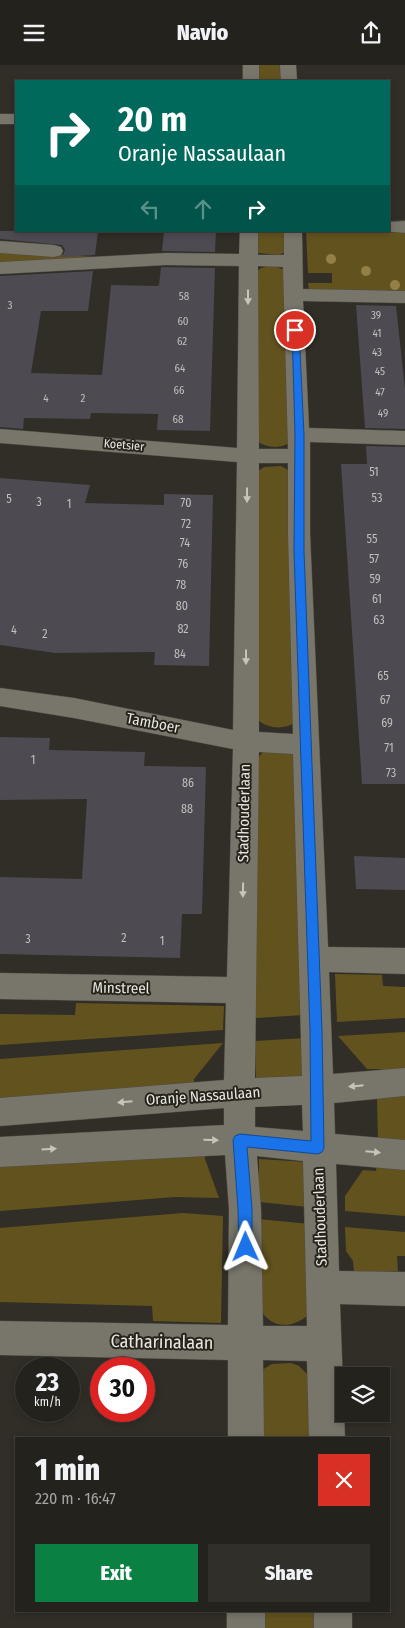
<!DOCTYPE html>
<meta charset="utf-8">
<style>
body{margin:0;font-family:"Fira Sans Condensed",sans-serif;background:#302f29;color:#f1f3f6;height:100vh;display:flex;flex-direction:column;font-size:19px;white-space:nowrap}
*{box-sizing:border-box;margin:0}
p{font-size:16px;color:#a3a4a3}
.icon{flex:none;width:28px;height:28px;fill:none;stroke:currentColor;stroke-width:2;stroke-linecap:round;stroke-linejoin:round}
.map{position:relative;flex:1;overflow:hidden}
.side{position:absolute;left:15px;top:1372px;width:375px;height:175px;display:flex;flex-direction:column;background:#24221c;border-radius:0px;box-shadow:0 2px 8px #0003,0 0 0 1px #413f3b}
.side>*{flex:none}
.guide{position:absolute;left:15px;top:15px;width:375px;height:152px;border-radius:0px;box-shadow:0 2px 8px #0003,0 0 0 1px #413f3b;background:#00695c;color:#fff;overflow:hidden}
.controls{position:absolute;left:335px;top:1302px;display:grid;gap:10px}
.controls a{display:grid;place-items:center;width:55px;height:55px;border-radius:0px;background:#24221c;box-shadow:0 2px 8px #0003,0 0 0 1px #413f3b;font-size:25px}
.speed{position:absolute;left:15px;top:1292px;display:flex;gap:10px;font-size:25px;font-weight:700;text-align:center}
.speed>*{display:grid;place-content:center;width:65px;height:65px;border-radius:50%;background:#24221c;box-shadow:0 2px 8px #0003,0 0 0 1px #413f3b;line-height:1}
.speed small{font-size:12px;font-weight:400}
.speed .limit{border:8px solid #d22;background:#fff;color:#111}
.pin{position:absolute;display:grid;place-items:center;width:42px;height:42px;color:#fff;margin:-21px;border:2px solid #fff;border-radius:50%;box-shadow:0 1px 5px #0007}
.me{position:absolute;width:55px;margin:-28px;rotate:359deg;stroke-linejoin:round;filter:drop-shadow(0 0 4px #0008)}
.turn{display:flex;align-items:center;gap:18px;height:105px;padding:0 20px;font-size:22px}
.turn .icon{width:65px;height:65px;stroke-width:2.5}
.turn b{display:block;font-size:35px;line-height:42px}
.lanes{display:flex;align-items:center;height:48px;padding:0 20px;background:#0003;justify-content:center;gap:25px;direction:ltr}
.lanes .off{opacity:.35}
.round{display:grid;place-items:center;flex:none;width:52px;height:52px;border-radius:0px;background:#302f29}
.summary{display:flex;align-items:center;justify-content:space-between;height:85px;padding:0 20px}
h1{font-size:30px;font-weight:800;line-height:38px}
.button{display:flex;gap:10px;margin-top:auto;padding:10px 20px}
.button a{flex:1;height:58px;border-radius:0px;background:#0b8043;color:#fff;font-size:20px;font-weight:800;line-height:58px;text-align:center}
.button a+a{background:#302f29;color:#f1f3f6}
header{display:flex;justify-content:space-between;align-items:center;height:65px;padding:0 20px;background:#24221c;font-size:22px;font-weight:800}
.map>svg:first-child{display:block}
.green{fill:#62531e}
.building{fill:#4d4a52}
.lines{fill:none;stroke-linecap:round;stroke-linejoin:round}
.minor-casing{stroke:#4e4c45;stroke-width:1}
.minor{fill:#78756b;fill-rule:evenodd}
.tree{fill:#928047}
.oneway{fill:#c6c4bd}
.route{fill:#1a73e8;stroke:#114b97}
.labels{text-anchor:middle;stroke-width:4;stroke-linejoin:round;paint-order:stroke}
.far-number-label{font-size:11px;fill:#c0bfbc}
.far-street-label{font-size:12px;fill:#e7e6e0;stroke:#27241c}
.number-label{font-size:12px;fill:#c0bfbc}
.street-label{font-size:15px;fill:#e7e6e0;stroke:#27241c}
.near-street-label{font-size:18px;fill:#e7e6e0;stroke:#27241c}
</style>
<header><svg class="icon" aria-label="menu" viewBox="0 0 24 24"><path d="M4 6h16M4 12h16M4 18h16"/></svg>Navio<svg class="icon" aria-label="share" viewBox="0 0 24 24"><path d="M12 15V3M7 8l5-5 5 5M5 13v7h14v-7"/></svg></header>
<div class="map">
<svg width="405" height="1563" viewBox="0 0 405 1563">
<rect width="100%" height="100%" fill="#302e26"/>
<path class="green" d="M 255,0 L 283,0 L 283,16 L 255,16 Z
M 255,166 L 287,166 L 285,187 L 279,190 L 258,188 L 256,186 Z
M 306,166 L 405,166 L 405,228 L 309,227 L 308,218 L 332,218 L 332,208 L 308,208 Z
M 0,186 L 96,192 L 0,200 Z
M 266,202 L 277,202 L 285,205 L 290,377 C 282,384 267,383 258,377 L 255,208 L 261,203 Z
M 281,401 L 290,406 L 296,657 C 285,665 268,664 258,655 L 258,406 L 264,402 Z
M 264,686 L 293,687 L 304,950 L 256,953 L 255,696 Z
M 335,909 L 382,910 L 383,921 L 405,922 L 405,953 L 337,957 Z
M 76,938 L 224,941 L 223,965 L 0,980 L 0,949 L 75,950 Z
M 405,967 L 405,1010 L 382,1011 L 381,1004 L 367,1004 L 338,971 Z
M 305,973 L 307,1011 L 256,1015 L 255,976 Z
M 223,978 L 194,1014 L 194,1019 L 0,1036 L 0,994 Z
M 405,1031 L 405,1079 L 378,1077 L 377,1033 Z
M 205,1090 L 205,1094 L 219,1133 L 175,1132 L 0,1146 L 0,1097 Z
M 259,1094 L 307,1097 L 308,1142 L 259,1137 Z
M 377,1098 L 405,1101 L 405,1151 L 345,1146 L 345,1131 L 363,1105 L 376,1106 Z
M 183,1148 L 223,1151 L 221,1258 L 153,1256 L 152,1241 L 0,1237 L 0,1163 Z
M 258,1154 L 310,1159 L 308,1250 C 292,1264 271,1264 260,1244 Z
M 345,1162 L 405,1167 L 405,1191 L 397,1191 L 398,1206 L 354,1206 L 353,1196 L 346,1186 Z
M 291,1298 L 299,1301 L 310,1312 L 315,1374 L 257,1374 L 262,1305 L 272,1299 Z
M 257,1546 L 319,1546 L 320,1563 L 257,1563 Z"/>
<path class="building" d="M 0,166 L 98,166 L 95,190 L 62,192 L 65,185 L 62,180 L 0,174 Z
M 164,166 L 216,166 L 215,187 L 162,186 Z
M 161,202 L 215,203 L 210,366 L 157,365 L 158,349 L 91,348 L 90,354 L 24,353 L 23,364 L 0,362 L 0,211 L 93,206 L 88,246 L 41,246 L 31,308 L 102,310 L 111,220 L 157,221 L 159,220 Z
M 356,240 L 396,241 L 405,324 L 405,364 L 365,363 Z
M 366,381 L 405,382 L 405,719 L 362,719 L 341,399 L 367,399 Z
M 0,413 L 90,420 L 85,438 L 164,440 L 164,429 L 213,430 L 209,601 L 154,600 L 155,587 L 55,588 L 0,580 Z
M 0,672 L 50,673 L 49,685 L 145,687 L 144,701 L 206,702 L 202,849 L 182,849 L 180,893 L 0,889 L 0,812 L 82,814 L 87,734 L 0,735 Z
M 354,791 L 405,793 L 405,825 L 356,824 Z"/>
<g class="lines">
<g class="minor-casing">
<path id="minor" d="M 243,0 L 259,0 L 259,16 L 243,16 Z
M 280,0 L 296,0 L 297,16 L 281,16 Z
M 0,49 L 16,49 L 16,59 L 0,59 Z
M 405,156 L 405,168 L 384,166 L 389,166 L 389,157 Z
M 240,166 L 258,166 L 258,190 L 284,190 L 284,166 L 302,166 L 303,224 L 405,226 L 405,238 L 303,236 L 309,363 L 405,366 L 405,380 L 310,377 L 310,468 L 328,882 L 405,883 L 405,909 L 329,907 L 333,1009 L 405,1003 L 405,1031 L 334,1038 L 335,1069 L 405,1075 L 405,1105 L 336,1099 L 339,1206 L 405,1207 L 405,1241 L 340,1239 L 345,1374 L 309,1374 L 307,1296 L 263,1295 L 264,1374 L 228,1374 L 228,1295 L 0,1290 L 0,1256 L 228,1260 L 229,1144 L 225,1090 L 0,1102 L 0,1072 L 224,1060 L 224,1043 L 0,1061 L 0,1033 L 224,1015 L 226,938 L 0,934 L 0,908 L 227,912 L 233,684 L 74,653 L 0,641 L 0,623 L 74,633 L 233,665 L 237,397 L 0,378 L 0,364 L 237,383 L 239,201 L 166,200 L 0,209 L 0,197 L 166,188 L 239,189 ZM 258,201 L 283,202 L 288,384 L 259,384 ZM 259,398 L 288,398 L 288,468 L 293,669 L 259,667 ZM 259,687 L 293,689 L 302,1011 L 255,1013 ZM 302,1040 L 303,1066 L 255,1062 L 255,1042 ZM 257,1091 L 303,1096 L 307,1261 L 263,1261 L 261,1144 Z
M 0,176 L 54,180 L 61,182 L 63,186 L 61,190 L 54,192 L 0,188 Z
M 227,1546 L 265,1546 L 265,1563 L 227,1563 Z
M 314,1546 L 352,1546 L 352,1563 L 314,1563 Z"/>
</g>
<use href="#minor" class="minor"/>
</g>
<g class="tree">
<circle cx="331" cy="194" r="5"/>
<circle cx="366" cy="206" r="5"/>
<circle cx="395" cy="220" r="5"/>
</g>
<defs><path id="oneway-solid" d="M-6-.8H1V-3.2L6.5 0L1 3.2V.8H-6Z" transform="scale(1.25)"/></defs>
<g class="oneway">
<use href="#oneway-solid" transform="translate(248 232) rotate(90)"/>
<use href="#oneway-solid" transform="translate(247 430) rotate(90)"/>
<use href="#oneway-solid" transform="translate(246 592) rotate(90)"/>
<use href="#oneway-solid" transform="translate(243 825) rotate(91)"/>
<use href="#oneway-solid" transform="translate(356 1021) rotate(174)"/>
<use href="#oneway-solid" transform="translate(125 1037) rotate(175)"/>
<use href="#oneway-solid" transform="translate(211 1075) rotate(1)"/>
<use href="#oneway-solid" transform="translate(49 1084) rotate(-4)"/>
<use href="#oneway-solid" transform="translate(373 1087) rotate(5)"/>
</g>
<path class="route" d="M 292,263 L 299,265 L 304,370 L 304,486 L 322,966 L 324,1083 L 322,1087 L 318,1089 L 247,1082 L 252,1144 L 252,1182 L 250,1187 L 246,1189 L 241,1187 L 239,1182 L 238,1144 L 233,1075 L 235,1071 L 240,1069 L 311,1076 L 310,966 L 294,486 L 295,370 Z"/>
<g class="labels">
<g class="far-number-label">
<text x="184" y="235">58</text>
<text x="10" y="244">3</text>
<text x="376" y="254">39</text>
<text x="183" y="260">60</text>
<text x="377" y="272">41</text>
<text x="182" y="280">62</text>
<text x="377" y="291">43</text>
<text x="180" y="307">64</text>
<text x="380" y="310">45</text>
<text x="179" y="329">66</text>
<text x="380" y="331">47</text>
<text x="46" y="337">4</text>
<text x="83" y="337">2</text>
<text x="383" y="352">49</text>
<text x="178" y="358">68</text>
</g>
<g class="far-street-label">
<text transform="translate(124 380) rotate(5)" y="4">Koetsier</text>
</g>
<g class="number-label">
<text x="374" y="411">51</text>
<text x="377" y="437">53</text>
<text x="9" y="438">5</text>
<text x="39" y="441">3</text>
<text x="186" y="442">70</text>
<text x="69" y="443">1</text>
<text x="186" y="463">72</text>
<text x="372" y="478">55</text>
<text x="185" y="482">74</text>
<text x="374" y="498">57</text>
<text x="183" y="503">76</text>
<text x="375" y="518">59</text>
<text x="181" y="524">78</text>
<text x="377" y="538">61</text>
<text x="182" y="545">80</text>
<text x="379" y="559">63</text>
<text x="183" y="568">82</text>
<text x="14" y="569">4</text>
<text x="45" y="573">2</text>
<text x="180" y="593">84</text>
<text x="383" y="615">65</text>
<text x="385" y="639">67</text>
<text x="387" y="662">69</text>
<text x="389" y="687">71</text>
<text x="33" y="699">1</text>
<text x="391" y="712">73</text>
<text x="188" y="722">86</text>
<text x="187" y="748">88</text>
<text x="124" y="877">2</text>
<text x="28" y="878">3</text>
<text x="162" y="880">1</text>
</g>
<g class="street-label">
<text transform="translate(153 658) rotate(11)" y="5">Tamboer</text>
<text transform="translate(244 748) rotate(-89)" y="5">Stadhouderlaan</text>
<text transform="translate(121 923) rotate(1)" y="5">Minstreel</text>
<text transform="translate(203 1031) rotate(-4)" y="5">Oranje Nassaulaan</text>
<text transform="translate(320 1152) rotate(-92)" y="5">Stadhouderlaan</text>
</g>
<g class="near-street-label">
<text transform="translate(162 1277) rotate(1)" y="6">Catharinalaan</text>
</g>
</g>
</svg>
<div class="controls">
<a><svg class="icon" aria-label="layers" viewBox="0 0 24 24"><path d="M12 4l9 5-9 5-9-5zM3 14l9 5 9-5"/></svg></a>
</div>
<div class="speed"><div>23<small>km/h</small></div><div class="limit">30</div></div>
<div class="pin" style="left:295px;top:265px;background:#d93025"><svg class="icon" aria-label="arrive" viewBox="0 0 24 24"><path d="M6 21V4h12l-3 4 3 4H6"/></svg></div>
<svg class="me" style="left:246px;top:1182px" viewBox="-20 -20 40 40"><path d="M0-17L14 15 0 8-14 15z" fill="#1a73e8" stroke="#fff" stroke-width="4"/></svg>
<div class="guide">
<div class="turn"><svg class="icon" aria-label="right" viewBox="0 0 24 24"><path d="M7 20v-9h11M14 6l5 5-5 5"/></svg><div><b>20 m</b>Oranje Nassaulaan</div></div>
<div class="lanes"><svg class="icon off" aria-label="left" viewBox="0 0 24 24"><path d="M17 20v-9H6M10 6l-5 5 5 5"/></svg><svg class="icon off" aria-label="ahead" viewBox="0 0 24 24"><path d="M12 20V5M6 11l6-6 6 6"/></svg><svg class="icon" aria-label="right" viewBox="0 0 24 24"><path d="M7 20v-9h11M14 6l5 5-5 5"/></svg></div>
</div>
<section class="side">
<div class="summary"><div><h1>1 min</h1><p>220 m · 16:47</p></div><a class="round" style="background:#d93025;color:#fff"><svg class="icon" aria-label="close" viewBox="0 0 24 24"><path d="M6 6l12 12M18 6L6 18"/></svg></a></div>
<div class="button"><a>Exit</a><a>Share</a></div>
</section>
</div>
